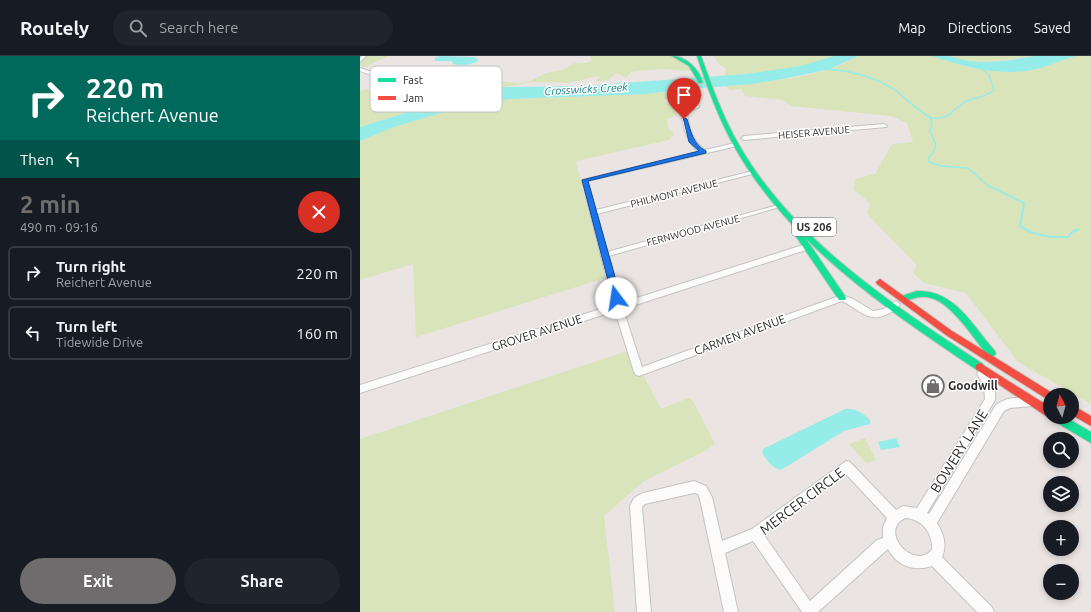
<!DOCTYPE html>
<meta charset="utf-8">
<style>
body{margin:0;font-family:Ubuntu,sans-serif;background:#20242c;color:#f1f3f6;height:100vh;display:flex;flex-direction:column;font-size:15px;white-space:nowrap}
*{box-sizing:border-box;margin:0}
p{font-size:13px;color:#9ea1a6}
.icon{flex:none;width:22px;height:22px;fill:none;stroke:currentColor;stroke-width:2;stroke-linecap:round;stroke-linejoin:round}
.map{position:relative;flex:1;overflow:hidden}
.drawer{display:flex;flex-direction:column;background:#171b24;width:360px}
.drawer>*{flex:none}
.top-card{background:#00695c;color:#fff;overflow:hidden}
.needle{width:26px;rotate:354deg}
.tools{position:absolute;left:683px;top:332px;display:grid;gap:8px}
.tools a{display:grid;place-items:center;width:36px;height:36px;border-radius:50%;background:#171b24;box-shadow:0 2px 6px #0003;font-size:20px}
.pin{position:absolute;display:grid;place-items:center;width:34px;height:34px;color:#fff;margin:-41px -17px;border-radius:50% 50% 50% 0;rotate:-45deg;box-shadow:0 0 4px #0007}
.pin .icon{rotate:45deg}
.me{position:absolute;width:44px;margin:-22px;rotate:346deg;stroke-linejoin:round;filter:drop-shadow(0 0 3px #0008)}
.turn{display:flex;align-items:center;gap:14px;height:84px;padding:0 20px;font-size:18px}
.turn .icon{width:52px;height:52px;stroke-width:2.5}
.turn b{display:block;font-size:28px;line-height:34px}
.then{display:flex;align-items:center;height:38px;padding:0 20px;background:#0003;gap:8px;font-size:15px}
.round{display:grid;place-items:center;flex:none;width:42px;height:42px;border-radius:21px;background:#20242c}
.head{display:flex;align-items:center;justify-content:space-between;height:68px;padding:0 20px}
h1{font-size:24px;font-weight:600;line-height:30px;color:#6e6c6c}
.action{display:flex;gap:8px;margin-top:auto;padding:8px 20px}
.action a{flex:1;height:46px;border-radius:24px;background:#6e6c6c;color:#fff;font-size:16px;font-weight:600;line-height:46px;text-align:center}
.action a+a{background:#20242c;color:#f1f3f6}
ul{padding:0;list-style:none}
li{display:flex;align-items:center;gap:12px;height:54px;margin:0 8px 6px;padding:0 12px;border:2px solid #363941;border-radius:6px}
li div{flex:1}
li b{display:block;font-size:15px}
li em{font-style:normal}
header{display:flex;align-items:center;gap:24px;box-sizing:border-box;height:56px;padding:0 20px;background:#171b24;border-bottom:1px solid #363941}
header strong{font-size:19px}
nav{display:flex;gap:22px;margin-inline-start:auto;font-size:14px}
.search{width:280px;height:36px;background:#20242c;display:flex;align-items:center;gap:10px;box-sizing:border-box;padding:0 14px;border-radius:22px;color:#9ea1a6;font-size:15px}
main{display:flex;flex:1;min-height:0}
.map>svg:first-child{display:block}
.green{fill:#d9e4bb}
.water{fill:#96ece8}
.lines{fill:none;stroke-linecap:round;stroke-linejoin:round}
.stream-far1{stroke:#96ece8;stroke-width:1.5}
.stream{stroke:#96ece8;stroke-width:2}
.street-casing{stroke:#c4c3c3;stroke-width:2}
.fast-casing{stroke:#c6c3c2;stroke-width:2}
.jam-casing{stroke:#c6c3c2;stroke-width:2}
.street{fill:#fcfbfb;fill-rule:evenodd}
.fast{fill:#16e098;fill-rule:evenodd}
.jam{fill:#f24e42;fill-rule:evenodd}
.route{fill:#1a73e8;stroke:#114b97}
.labels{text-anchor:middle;stroke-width:3;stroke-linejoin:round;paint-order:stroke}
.far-street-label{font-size:10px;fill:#2c2c2c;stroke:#fff}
.far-water-label{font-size:11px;font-style:italic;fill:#0e7f83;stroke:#fff}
.shield{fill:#fff;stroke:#6b6b6b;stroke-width:1}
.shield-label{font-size:11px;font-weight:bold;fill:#2c2c2c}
.street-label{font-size:12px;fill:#2c2c2c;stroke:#fff}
.poi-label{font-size:12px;font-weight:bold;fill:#2c2c2c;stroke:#fff;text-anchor:start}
.near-street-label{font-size:14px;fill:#2c2c2c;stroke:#fff}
.key{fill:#fff;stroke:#c0c0c0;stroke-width:1}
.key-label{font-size:11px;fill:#2c2c2c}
</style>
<header>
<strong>Routely</strong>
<div class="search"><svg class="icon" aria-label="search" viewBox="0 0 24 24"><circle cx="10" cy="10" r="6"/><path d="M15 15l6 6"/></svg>Search here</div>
<nav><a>Map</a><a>Directions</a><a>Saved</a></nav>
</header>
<main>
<section class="drawer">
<div class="top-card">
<div class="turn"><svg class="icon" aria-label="right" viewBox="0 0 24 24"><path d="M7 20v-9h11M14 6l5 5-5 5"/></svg><div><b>220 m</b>Reichert Avenue</div></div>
<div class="then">Then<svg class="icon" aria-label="left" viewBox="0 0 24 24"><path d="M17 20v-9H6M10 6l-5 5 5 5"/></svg></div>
</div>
<div class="head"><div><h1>2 min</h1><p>490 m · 09:16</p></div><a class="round" style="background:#d93025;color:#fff"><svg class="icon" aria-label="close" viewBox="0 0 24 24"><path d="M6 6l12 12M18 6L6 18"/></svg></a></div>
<ul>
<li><svg class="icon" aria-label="right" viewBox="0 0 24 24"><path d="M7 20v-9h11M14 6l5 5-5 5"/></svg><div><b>Turn right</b><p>Reichert Avenue</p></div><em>220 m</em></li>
<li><svg class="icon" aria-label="left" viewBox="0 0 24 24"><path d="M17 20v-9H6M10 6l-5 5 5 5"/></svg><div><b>Turn left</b><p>Tidewide Drive</p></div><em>160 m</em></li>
</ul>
<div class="action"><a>Exit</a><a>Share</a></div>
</section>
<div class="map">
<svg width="731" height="556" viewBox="0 0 731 556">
<rect width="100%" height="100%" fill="#eae4e2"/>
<path class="green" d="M 6,0 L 28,0 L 3,12 L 0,8 Z
M 230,0 L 322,0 L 332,15 L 299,13 L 271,16 L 266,22 L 256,17 C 251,23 244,27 235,25 L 242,19 L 208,27 L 173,26 L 120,35 L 100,40 L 0,71 L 0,35 C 23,29 37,43 59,28 L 75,31 L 90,29 L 106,23 L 159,27 L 170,25 L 186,17 L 202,14 L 215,7 L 228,7 L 232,4 Z
M 354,0 L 474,0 C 447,13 395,18 364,20 L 366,13 L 357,6 Z
M 498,0 L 572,0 L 611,12 L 638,15 L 672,14 L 716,0 L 731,0 L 731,348 L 658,306 L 606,237 L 564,227 L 553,217 L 557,209 L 507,158 L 510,147 L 494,134 L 495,123 L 515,118 L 532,88 L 553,86 L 547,67 L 531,60 L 431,50 L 423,44 L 385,40 L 382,33 L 370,34 L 366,30 C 401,27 437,23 470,13 C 480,10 489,4 498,0 Z
M 589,0 L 675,0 C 647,4 616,11 589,0 Z
M 331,33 L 308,39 L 311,42 L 303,45 L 311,49 L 319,49 L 321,52 L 317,55 L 317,59 L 307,63 L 308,72 L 314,78 L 309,84 L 216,105 L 245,222 L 56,281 L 53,208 L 0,224 L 0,85 L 31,72 L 67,61 L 119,47 L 152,43 L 287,38 Z
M 270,294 L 301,353 L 328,342 L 333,345 L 355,388 L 347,394 L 284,425 L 244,460 L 255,556 L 0,556 L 0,383 Z
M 505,382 L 516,404 L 506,407 L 489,388 Z"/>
<path class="water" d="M 79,0 L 114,1 L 119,4 C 112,9 103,10 93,8 L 92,5 L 75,5 L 75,2 Z
M 474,0 L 498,0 L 470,13 L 423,23 L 392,28 L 317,34 L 287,38 L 152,43 L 119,47 L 67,61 L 31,72 L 0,85 L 0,71 L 100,40 L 143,31 L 223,30 L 386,18 L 441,10 Z
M 572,0 L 589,0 L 608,5 L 620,6 L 644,5 L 675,0 L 716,0 C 701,4 687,11 672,14 C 638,20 604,11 572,0 Z
M 485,353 C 495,352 503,357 510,364 L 510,368 L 484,375 L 421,414 C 412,412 406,404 402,396 L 403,393 Z
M 536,382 L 540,391 L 521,394 L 518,386 Z"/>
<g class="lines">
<path class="stream-far1" d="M 466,13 C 491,15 514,20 535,34 C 543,40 565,61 572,62 C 590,64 591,55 603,47 C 613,40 622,44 634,34 L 629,19 L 621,12
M 570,62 L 572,69 L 570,75 L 576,89 L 573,97 L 569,101 L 569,106 L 580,110 L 608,112 L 627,129 L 662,146"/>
<path class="stream" d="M 661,145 L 664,148 L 660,170 C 674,180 691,182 708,181 L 712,176 L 719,173"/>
<g class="street-casing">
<path id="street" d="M 2,0 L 6,0 L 0,6 L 0,2 Z
M 0,12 C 25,20 56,30 83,27 C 91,26 97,23 104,21 L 106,22 C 84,38 24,25 0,15 Z
M 337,49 L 339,50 L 339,51 L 327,56 C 328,71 332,85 345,94 L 375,87 L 378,89 L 377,90 L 228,125 L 236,154 L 393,115 L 396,117 L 237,158 L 247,196 L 418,149 L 422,149 L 423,150 L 249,200 L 261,247 L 443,189 L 449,189 L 450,191 L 449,193 L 263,253 L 282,311 L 482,239 L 493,243 L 513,255 L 524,253 L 536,245 L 540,248 C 537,253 531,257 525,259 C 508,267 497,252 482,245 L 279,320 L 276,319 L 274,316 L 255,255 L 0,337 L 0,329 L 253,249 L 222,124 L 339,96 C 326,86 323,70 321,55 L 327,51 Z
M 524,68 L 527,70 L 526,71 L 384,84 L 381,82 L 384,80 Z
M 622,314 C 633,318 636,334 635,344 L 567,457 L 569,458 L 636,349 C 646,341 661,340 673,344 L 674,347 L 673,350 L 650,352 L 644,355 L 577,467 C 584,479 587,489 582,501 L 632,551 L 634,556 L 617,556 L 572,510 C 554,516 537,510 528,493 L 458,556 L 442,556 L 393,485 L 365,497 L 378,556 L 364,556 L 340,443 L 338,438 L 334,437 L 285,448 L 282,451 L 291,556 L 277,556 L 270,450 L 274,442 L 283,437 L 334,425 L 346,430 L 352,441 L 362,485 L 392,473 L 486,405 L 490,406 L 536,454 L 543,450 L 557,452 L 625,343 L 624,330 L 617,318 L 619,315 ZM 485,417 L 527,462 L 523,471 L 523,482 L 517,484 L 450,545 L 404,479 ZM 545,462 C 562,463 573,477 572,493 C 556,516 517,476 545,462 Z"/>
</g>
<g class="fast-casing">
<path id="fast" d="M 312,0 C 326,0 340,14 343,27 L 339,27 L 329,10 Z
M 337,0 L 341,0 C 352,31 363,61 379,89 C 434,185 533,249 623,308 L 625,311 L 623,314 L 620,315 L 617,314 C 526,253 428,187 374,90 C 358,61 347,31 337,0 Z
M 436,177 L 442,177 L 485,240 L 486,242 L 485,244 L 479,244 L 435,179 Z
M 557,235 C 595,234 612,269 634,294 L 636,297 L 634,300 L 628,300 C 614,283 589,242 566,241 C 557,240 550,244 542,246 L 538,243 L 539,241 Z
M 691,361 L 705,361 L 731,376 L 731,387 L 692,364 Z"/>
</g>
<g class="jam-casing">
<path id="jam" d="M 520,223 L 592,275 L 694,338 L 694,339 L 690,339 L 690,345 L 586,279 L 517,228 L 516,226 Z
M 620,307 L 690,351 L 690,361 L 692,361 L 690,362 L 686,360 L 617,314 L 615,311 L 617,308 Z
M 712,349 L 731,360 L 731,370 L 712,359 Z"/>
</g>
<use href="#street" class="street"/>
<use href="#fast" class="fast"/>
<use href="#jam" class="jam"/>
</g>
<path class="route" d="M 323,61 L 327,63 C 331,76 333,88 346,95 L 346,97 L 228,125 L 261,242 L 259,244 L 253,244 L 222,124 L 339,95 L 329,86 Z"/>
<defs>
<g id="shop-ring" transform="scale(1.15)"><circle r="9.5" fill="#fff" stroke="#6e6c6c" stroke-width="1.5"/><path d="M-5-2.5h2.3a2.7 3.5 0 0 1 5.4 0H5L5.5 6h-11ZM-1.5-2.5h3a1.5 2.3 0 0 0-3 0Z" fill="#6e6c6c"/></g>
</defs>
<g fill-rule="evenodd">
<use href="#shop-ring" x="573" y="330"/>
</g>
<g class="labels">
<g class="far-street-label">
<text transform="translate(454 76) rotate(-5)" y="4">HEISER AVENUE</text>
<text transform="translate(314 137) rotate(-14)" y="4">PHILMONT AVENUE</text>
<text transform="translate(333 174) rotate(-15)" y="4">FERNWOOD AVENUE</text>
</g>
<g class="far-water-label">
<text transform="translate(226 33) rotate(-3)" y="4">Crosswicks Creek</text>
</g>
<rect class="shield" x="432" y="162" width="44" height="18" rx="3"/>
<g class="shield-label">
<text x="454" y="175">US 206</text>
</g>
<g class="street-label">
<text transform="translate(177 277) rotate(-18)" y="4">GROVER AVENUE</text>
<text transform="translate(380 279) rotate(-20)" y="4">CARMEN AVENUE</text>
</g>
<g class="poi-label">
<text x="588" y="334">Goodwill</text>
</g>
<g class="near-street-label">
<text transform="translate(599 395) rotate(-58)" y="5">BOWERY LANE</text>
<text transform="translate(442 445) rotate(-37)" y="5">MERCER CIRCLE</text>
</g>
</g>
<rect x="10" y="10" width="132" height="46" rx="6" class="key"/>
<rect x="18" y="22" width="18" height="4" fill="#16e098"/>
<rect x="18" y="40" width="18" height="4" fill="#f24e42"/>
<g class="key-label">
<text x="43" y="28">Fast</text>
<text x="43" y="46">Jam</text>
</g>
</svg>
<div class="tools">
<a><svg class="needle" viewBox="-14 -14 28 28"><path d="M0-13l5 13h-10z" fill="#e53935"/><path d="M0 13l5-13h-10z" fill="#9ea1a6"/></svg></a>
<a><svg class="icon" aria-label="search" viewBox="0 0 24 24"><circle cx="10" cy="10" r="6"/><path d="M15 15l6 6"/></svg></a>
<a><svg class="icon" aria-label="layers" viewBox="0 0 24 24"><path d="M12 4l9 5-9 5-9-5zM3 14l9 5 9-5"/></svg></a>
<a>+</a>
<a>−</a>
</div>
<div class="pin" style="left:324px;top:63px;background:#d93025"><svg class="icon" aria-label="arrive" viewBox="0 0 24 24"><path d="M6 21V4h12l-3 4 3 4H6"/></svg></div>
<svg class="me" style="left:256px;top:242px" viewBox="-20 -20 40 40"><circle r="19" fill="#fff"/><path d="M0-13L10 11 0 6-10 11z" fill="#1a73e8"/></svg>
</div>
</main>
